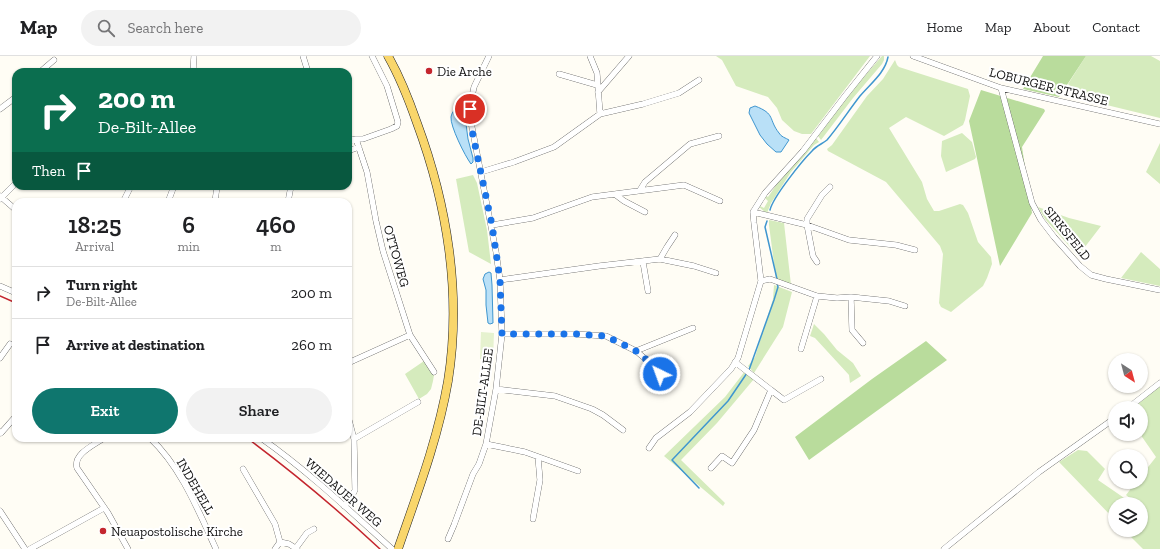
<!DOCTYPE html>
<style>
body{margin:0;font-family:"Zilla Slab",serif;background:#f2f2f2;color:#202124;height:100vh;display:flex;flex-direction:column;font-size:15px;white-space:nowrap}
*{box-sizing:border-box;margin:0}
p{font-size:13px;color:#757577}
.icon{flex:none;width:22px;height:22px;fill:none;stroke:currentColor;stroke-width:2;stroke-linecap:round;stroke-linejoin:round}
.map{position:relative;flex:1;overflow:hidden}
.panel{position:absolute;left:12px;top:142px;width:340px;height:244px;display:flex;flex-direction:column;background:#fff;border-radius:12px;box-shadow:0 1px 3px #0004}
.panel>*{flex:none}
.banner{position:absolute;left:12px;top:12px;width:340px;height:122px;border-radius:12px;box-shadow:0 1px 3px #0004;background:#0b6e4f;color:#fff;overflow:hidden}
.needle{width:26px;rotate:144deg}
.fabs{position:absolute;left:1108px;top:297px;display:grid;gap:8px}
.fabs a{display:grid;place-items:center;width:40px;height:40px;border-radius:50%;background:#fff;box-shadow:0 1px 3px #0004;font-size:20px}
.pin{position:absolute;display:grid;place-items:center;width:34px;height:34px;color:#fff;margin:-17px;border:2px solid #fff;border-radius:50%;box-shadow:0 1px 4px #0007}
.me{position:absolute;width:44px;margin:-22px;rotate:318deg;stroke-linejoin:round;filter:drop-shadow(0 0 3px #0008)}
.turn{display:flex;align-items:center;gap:14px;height:84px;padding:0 20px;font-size:18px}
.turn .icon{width:52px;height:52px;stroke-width:2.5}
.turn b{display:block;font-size:28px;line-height:34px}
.then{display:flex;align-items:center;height:38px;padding:0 20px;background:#0003;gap:8px;font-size:15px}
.eta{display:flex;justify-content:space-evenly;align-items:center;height:68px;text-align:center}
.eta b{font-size:24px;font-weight:600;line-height:28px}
.primary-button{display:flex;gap:8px;margin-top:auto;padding:8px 20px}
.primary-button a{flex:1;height:46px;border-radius:24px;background:#0f766e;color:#fff;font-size:16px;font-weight:600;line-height:46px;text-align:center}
.primary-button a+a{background:#f2f2f2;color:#202124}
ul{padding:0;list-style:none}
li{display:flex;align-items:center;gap:12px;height:52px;padding:0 20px;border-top:1px solid #e0e0e0}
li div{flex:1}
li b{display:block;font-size:15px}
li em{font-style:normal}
header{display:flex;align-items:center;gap:24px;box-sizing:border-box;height:56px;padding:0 20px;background:#fff;border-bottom:1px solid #e0e0e0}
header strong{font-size:19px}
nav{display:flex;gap:22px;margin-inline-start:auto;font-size:14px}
.search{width:280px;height:36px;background:#f2f2f2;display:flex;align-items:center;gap:10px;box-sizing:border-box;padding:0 14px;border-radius:22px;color:#757577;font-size:15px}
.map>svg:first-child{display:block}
.green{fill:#d5ebbd}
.forest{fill:#b9dc9c}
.pitch{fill:#e6f2cf}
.water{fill:#b9e0f7;stroke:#3f96cf}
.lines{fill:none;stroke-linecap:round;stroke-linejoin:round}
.stream{stroke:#3f96cf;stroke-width:1.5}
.street-casing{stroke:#444;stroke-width:6}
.primary-casing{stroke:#222;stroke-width:9}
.street{stroke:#fff;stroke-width:5.5}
.primary{stroke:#f9d66b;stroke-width:8}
.rail{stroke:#c4262e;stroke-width:1.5}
.route{stroke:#1a73e8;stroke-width:7;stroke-dasharray:0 12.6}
.poi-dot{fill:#c4262e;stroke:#fff;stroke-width:1.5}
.labels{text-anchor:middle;stroke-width:4;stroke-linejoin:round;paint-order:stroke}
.poi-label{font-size:13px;fill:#111;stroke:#fff;text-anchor:start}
.street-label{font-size:13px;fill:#111;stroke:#fff}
</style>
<header>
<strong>Map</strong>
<div class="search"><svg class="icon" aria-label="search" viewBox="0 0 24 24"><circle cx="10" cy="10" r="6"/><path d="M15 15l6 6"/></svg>Search here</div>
<nav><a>Home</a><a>Map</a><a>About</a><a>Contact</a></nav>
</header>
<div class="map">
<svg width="1160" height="493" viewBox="0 0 1160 493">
<rect width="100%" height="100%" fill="#fffdf5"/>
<path class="green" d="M 716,0 L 870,0 L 811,78 L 802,78 L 794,75 L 782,64 L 777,52 L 768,41 L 736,30 L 722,4 Z
M 882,0 L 884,0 L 884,4 L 882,8 L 853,42 L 821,84 L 818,80 L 849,38 Z
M 1086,0 L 1151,0 L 1160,5 L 1160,62 L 1082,43 L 1068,28 Z
M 895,4 L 897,9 L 899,11 L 968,33 L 970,40 L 965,64 L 963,69 L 944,80 L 906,61 L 889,72 L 922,126 L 927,143 L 934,155 L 939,155 L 960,148 L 963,149 L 968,157 L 978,186 L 991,201 L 992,208 L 987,222 L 983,230 L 951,256 L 941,251 L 939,247 L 943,198 L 940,190 L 886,126 L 828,95 L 827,93 L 832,89 L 867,40 L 883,23 Z
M 962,77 L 972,86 L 976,101 L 975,103 L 946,116 L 941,100 L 942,85 Z
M 816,82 L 819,86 L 814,89 L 791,116 L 771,147 L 767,157 L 765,156 L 759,151 L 760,150 L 764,152 L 768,145 L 765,142 L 766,140 L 768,141 L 781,122 Z
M 1160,87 L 1160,128 L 1146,116 Z
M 473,119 L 477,127 L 487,174 L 491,208 L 469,196 L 456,123 Z
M 1038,151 L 1069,162 L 1101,170 L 1078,200 L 1045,163 Z
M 769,164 L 784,167 L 791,229 L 776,223 L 769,169 Z
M 1141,196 L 1160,213 L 1160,230 L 1121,222 Z
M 774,229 L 792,236 L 783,271 L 754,317 L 748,310 L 755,301 L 773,243 Z
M 814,268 L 824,278 L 837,294 L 853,307 L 861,320 L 850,327 L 849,319 L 815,282 L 810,280 Z
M 424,305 L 434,319 L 433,325 L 431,333 L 427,338 L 419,343 L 405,318 Z
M 745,315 L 754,323 L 717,367 L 681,404 L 725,447 L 723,450 L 664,400 L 725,341 Z
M 1160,330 L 1160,493 L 1143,493 L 1124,474 L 1141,474 L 1141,448 L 1137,448 L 1126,439 L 1136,426 L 1141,426 L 1141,420 L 1156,401 L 1140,378 L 1141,378 L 1141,352 L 1133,352 Z
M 1078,394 L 1087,395 L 1105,413 L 1098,424 L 1133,448 L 1115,448 L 1115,464 L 1059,406 Z"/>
<path class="forest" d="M 1043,0 L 1086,0 L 1059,41 L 1023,33 Z
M 981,34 L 1044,53 L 1045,55 L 1022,91 L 1032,157 L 1000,210 L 969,65 Z
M 926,285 L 947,304 L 809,404 L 795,381 L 872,323 Z"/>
<path class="pitch" d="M 481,276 L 494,277 L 493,304 L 480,303 Z"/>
<path class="water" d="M 461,50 L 464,53 L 468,83 L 473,102 L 473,106 L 471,108 C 465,100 450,70 451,61 C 452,55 456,52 461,50 Z
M 755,50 C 776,58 768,63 779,77 C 781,81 786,82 789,84 L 781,96 L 776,96 L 767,88 L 760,79 L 749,57 L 750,52 Z
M 489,216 L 491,217 L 492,229 L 493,267 L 490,268 L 488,267 L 486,249 L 486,234 L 483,223 L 485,218 Z"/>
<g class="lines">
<path class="stream" d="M 770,154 C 773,141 802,105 812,95 C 816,90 822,88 827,84 C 839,70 849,54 860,40 C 870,28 885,17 888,1
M 767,165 L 765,171 L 777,223
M 749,314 L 774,244 L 778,231 L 777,227
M 699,432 L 672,404 L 728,345 L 747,317"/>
<g class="street-casing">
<path id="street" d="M 303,0 L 308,16
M 590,0 L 597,17 L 600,58
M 913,0 L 1001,32 L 1160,68
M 40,16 L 54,4
M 193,16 L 194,0
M 559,18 L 597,29
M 1001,32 L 1032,147 L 1041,164 L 1054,181 L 1080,210 L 1091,219 L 1106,223 L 1160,234
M 598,36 L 629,0
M 0,53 L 16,41
M 356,83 L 367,116 L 376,165 L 383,195 L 410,279 L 434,316
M 348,85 L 356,83 L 363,83 L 391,73 L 397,70 L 398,66 L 387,30 L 372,0
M 348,95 L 359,91
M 481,116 L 514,106 L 554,91 L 600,58 L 643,48 L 679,37 L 699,24
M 640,134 L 645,126 L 690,88 L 719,80
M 616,139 L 624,145 L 645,156
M 0,140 L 16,154
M 0,143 L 16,127
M 123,146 L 131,130
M 168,146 L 174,130
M 215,146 L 217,130
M 288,146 L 291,130
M 753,156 L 807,169 L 849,184 L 896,189 L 915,194
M 492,169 L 533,162 L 592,141 L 684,129 L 720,145
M 660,203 L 667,191 L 675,179
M 643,206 L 648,235
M 817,206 L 813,200 L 807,169 L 807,163 L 822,139 L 830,131
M 500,224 L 599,210 L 660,203 L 694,210 L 716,217
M 761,225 L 770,223 L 817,240 L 837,242 L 851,241 L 889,245 L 905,250
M 0,230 L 16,237
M 851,241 L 852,274 L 863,287
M 502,278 L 575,278 L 606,280 L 636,295 L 648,305 L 660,318
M 801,293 L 817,240
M 636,295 L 693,272
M 0,302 L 10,288
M 348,307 L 410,279
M 496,333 L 555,340 L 592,353 L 603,359 L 623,374
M 771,334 L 784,344 L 821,323
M 1128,352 L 1160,327
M 0,376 L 1,377 L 16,360
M 104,382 C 94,389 73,398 77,412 L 108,457 L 128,493
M 150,382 C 181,411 198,454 216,493
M 261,382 C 308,415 350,455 392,493
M 354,383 L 418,346
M 486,388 L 525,396 L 578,415
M 649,392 L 656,382 L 690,356 L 731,313 L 738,302 L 761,225 L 754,167 L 753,156 L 765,137 L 803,95 L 845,40 L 877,0
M 711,412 L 722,400 L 732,407 L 754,374 L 771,334 L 735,306
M 243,413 L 275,468 L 280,486 L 275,493
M 344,450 L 351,442 L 355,434 L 354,383 L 348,360
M 0,455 L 25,493
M 533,463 L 540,424 L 538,401
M 448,483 L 454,469 L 473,418 L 479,408 L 486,388 L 496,333 L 502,278 L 500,224 L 496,196 L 470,61 L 471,45 L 474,31 L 489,0
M 280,486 L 289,488 L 297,493
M 296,492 L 307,477 L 314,473
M 30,493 L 104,452
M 944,493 L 1039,416 L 1115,362"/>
</g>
<g class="primary-casing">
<path id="primary" d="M 388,0 C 400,21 409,44 417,67 C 447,148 462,238 448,325 C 438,383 417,438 398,493"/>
</g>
<use href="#street" class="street"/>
<use href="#primary" class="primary"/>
<path class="rail" d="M 0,240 L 16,247
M 247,382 C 294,417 338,454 380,493"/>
</g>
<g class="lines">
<path class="route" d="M 470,53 L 471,70 L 492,169 L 496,196 L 500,224 L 502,278 L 575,278 L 606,280 L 636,295 L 648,305 L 660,318"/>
</g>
<g class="poi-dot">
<circle cx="429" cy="15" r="4"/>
<circle cx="103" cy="475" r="4"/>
</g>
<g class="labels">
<g class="poi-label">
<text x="437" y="20">Die Arche</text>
<text x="111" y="480">Neuapostolische Kirche</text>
</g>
<g class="street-label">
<text transform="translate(1049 30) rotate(14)" y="5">LOBURGER STRASSE</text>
<text transform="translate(1068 177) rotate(51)" y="5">SIRKSFELD</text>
<text transform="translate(397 200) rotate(74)" y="5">OTTOWEG</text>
<text transform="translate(482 336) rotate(-82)" y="5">DE-BILT-ALLEE</text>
<text transform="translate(196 430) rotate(60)" y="5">INDEHELL</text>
<text transform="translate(344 436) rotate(41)" y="5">WIEDAUER WEG</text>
</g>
</g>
</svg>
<div class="fabs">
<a><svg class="needle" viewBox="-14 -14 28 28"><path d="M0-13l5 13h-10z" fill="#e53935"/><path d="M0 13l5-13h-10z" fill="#757577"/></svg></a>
<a><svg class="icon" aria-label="sound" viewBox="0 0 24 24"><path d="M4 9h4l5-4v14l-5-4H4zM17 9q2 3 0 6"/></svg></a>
<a><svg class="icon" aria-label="search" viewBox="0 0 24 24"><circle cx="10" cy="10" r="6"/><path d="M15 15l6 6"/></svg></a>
<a><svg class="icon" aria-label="layers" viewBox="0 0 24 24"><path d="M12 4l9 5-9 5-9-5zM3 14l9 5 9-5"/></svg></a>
</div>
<div class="pin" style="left:470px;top:53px;background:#d93025"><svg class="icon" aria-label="arrive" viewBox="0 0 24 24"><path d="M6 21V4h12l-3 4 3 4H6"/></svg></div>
<svg class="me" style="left:660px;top:318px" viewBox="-20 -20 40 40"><circle r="17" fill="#1a73e8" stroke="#fff" stroke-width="3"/><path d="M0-11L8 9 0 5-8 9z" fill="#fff"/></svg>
<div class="banner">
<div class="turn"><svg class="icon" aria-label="right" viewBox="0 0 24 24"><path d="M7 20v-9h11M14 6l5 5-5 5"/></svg><div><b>200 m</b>De-Bilt-Allee</div></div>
<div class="then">Then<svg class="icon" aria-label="arrive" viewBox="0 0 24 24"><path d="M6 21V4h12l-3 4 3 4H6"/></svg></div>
</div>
<section class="panel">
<div class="eta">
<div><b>18:25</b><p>Arrival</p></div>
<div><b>6</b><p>min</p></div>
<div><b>460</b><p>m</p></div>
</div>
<ul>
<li><svg class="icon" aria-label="right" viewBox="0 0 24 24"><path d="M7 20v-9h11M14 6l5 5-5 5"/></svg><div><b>Turn right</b><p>De-Bilt-Allee</p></div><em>200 m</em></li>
<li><svg class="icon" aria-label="arrive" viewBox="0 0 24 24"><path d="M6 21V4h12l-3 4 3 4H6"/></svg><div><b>Arrive at destination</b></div><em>260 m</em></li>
</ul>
<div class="primary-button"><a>Exit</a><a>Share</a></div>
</section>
</div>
